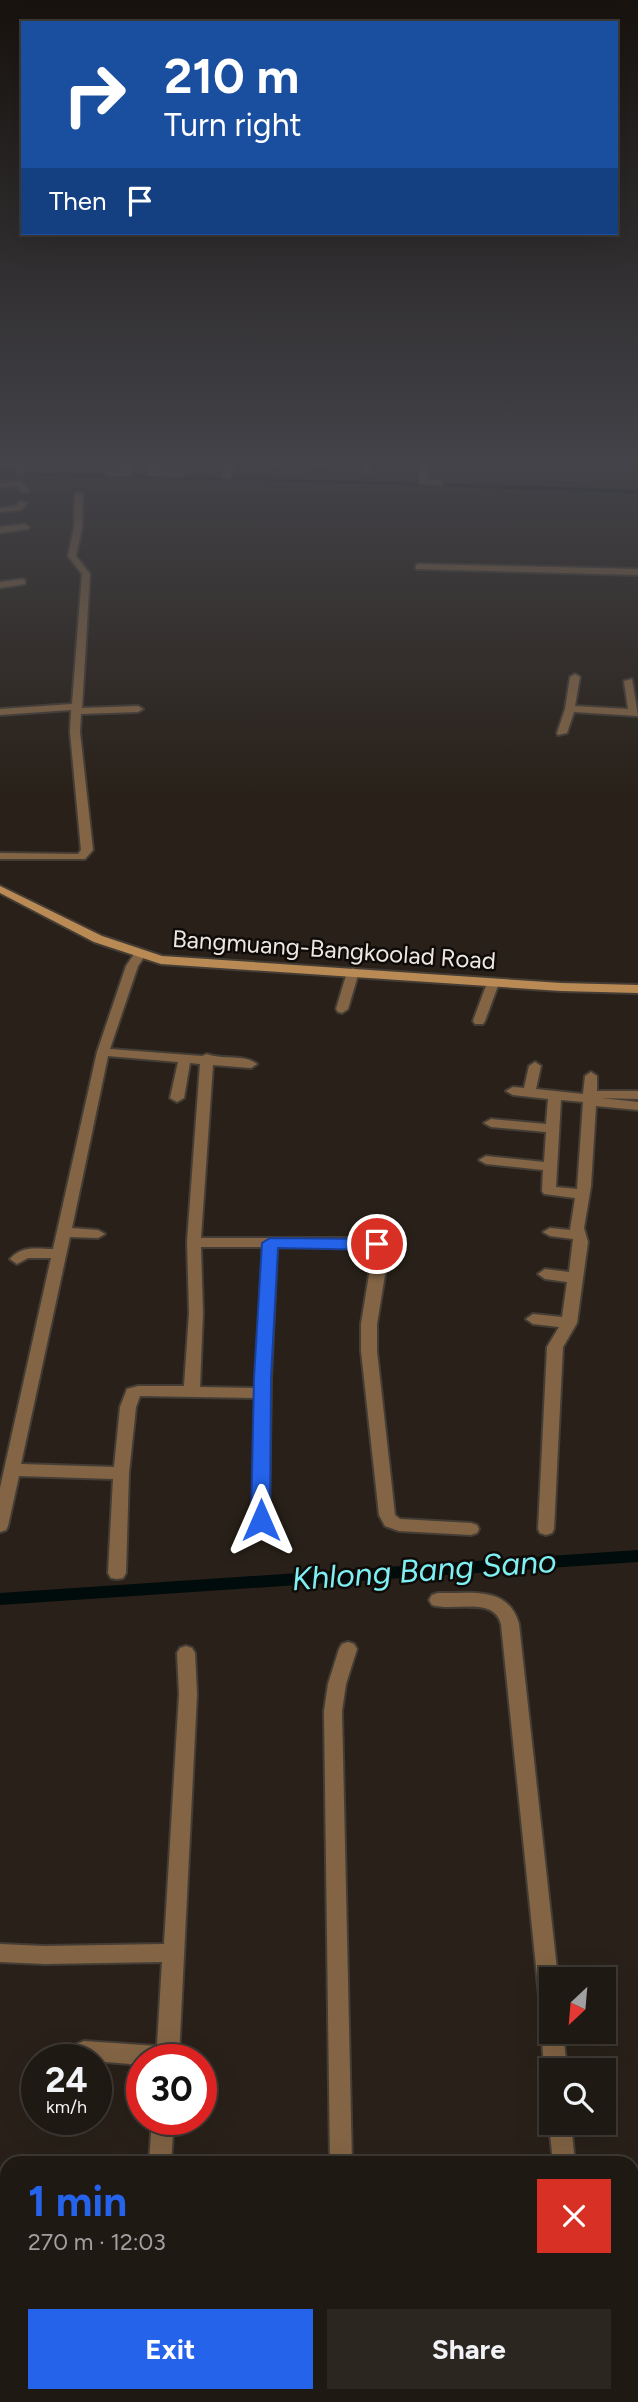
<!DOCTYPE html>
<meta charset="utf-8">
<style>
body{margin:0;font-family:Figtree,sans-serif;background:#2c2621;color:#f1f3f6;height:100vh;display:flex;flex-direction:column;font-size:26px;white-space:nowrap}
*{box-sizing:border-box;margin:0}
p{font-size:23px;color:#a1a0a0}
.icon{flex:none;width:38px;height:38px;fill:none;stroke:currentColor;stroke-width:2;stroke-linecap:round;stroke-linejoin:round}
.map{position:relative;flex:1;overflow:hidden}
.sheet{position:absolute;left:0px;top:2156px;width:639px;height:247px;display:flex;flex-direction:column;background:#1f1913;border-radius:21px 21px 0 0;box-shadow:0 7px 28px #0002,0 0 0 2px #3c3833}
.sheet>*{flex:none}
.hud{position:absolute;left:21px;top:21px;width:597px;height:214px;border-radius:0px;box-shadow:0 7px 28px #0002,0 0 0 2px #3c3833;background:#1a4fa0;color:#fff;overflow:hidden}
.needle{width:46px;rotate:206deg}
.controls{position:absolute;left:539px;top:1967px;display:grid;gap:14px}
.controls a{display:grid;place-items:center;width:77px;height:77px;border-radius:0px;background:#1f1913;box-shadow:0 7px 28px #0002,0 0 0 2px #3c3833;font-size:35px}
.speed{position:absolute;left:21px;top:2044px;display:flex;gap:14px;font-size:35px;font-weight:700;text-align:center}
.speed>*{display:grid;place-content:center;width:91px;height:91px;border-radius:50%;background:#1f1913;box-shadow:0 7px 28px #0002,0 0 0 2px #3c3833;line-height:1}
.speed small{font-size:18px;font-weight:400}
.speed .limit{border:10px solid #d22;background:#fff;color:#111}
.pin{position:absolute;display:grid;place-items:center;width:60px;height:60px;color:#fff;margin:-30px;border:4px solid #fff;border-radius:50%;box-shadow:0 2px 7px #0007}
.me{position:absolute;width:77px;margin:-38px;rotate:0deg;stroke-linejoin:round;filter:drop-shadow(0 0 5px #0008)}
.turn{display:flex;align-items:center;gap:24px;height:147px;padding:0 28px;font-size:32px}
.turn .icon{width:91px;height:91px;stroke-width:2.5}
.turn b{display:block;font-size:49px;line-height:60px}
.then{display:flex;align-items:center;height:66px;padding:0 28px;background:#0003;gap:14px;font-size:26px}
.round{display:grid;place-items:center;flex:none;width:74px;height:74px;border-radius:0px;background:#2c2621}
.head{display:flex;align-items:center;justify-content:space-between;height:119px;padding:0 28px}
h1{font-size:42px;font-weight:700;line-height:52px;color:#2563eb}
.cta{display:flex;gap:14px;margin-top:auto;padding:14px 28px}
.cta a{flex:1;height:80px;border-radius:0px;background:#2563eb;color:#fff;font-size:28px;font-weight:700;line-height:80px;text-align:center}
.cta a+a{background:#2c2621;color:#f1f3f6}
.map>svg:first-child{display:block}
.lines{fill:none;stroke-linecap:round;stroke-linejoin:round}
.canal{fill:#000c0c;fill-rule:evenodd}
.street-casing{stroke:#443d35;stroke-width:4}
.secondary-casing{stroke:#443d35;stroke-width:4}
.street{fill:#836545;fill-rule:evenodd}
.secondary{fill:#ba8a55;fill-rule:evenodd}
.route{fill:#2563eb;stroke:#184099;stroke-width:2}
.labels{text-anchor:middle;stroke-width:5;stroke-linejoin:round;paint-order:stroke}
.street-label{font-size:24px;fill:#ede7e2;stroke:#0f0b08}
.near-water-label{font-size:32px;font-style:italic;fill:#7ef0f3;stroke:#0f0b08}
</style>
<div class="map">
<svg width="638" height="2402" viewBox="0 0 638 2402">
<rect width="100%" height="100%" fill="#292119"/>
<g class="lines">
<path class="canal" d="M 0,471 L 571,487 L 638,490 L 638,494 L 372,484 L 0,475 Z
M 638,1550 L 638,1562 L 0,1605 L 0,1593 Z"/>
<g class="street-casing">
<path id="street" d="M 0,461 L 26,466 L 23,474 L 20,474 L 16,472 L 18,468 L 0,465 Z
M 109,461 L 137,461 L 137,462 L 129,475 L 109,475 L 105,473 L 106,471 L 123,471 L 127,464 Z
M 145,461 L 153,461 L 155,471 L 181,472 L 185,474 L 181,476 L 148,475 Z
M 227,461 L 235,461 L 231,477 L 227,479 L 223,477 Z
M 280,461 L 275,464 L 271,462 L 272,461 Z
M 322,461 L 330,461 L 328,468 L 319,467 L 318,465 Z
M 363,461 L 371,461 L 369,474 L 362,472 Z
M 420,461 L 428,461 L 427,479 L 442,481 L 442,485 L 420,483 Z
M 22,482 L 29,490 L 28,492 L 22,492 L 17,486 L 0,487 L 0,483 Z
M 79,492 L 83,494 L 82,528 L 76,556 L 90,574 L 82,708 L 138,706 L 143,709 L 138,712 L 81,714 L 80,732 L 93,850 L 85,859 L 0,859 L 0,853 L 78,854 L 81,850 L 70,732 L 71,710 L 0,715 L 0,709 L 72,704 L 82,574 L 68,556 L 74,528 L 75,494 Z
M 20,501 L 27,503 L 21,510 L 0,512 L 0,508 L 16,506 Z
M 25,524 L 29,527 L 28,529 L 0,533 L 0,527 Z
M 419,564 L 638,569 L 638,575 L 416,569 L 416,565 Z
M 22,579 L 25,580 L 25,584 L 0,588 L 0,582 Z
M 575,674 L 580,677 L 575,706 L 628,709 L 624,681 L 632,679 L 638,716 L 574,712 L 567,733 L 558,735 L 557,733 L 565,709 L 570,677 Z
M 140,950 L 146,954 L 138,966 L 110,1049 L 202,1056 L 207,1054 C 222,1060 245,1054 257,1064 L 251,1068 L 213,1065 L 201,1238 L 366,1238 L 385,1244 L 388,1256 L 377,1324 L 377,1351 L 395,1515 L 400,1519 L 471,1523 L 477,1525 L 479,1529 L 477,1533 L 471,1535 L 399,1531 L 385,1526 L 379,1515 L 361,1351 L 361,1324 L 373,1250 L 366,1248 L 277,1247 L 271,1378 L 269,1520 L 267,1524 L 261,1526 L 255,1524 L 253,1520 L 255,1398 L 140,1396 L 136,1407 L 129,1473 L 126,1573 L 123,1578 L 117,1579 L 111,1578 L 108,1573 L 113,1479 L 19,1476 L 8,1526 L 6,1530 L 0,1532 L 0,1488 L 51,1258 L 28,1258 L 17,1264 L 10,1259 C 22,1245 36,1249 53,1249 L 97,1052 L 126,966 L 136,951 ZM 108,1056 L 178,1062 L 170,1098 L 177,1102 L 184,1098 L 190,1063 L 200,1064 L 187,1242 L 189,1313 L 184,1386 L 138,1386 L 127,1389 L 120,1407 L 114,1467 L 21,1464 L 70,1237 L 98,1238 L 105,1234 L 98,1230 L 72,1228 ZM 201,1247 L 263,1247 L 255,1388 L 200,1387 L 203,1313 Z
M 353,968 L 359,972 L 348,1009 L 342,1013 L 338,1012 L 336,1009 L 347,972 Z
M 493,979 L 499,983 L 485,1021 L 483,1024 L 475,1024 L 473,1021 L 487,983 Z
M 535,1062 L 541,1066 L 536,1089 L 583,1094 L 585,1076 L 591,1072 L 597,1076 L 597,1091 L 638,1091 L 638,1099 L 601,1098 L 638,1102 L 638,1110 L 596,1106 L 591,1186 L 584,1228 L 588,1242 L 577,1323 L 563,1347 L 554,1529 L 552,1533 L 546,1535 L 540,1533 L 538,1529 L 547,1347 L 559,1327 L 533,1324 L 526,1319 L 533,1314 L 562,1317 L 567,1282 L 545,1279 L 538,1274 L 545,1269 L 569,1272 L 573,1239 L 550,1236 L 543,1232 L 550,1228 L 570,1230 L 575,1198 L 544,1194 L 542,1191 L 543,1170 L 486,1164 L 479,1160 L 486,1156 L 544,1162 L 546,1132 L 491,1127 L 484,1123 L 491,1119 L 546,1124 L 548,1099 L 513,1095 L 506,1091 L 513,1087 L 524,1088 L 529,1066 ZM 561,1100 L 583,1102 L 577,1189 L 556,1187 Z
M 438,1593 C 471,1594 508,1585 519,1624 L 558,1979 L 551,1979 L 551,2032 L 563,2032 L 567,2070 L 551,2070 L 551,2078 C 542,2069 540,2038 546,2025 L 549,2024 L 544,2022 L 541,2015 L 501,1624 C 494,1596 454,1612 432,1605 L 429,1600 L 432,1595 Z
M 348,1642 L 354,1644 L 357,1649 L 346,1684 L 342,1711 L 352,2163 L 330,2163 L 324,1711 L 328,1684 L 339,1649 L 342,1644 Z
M 186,1646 L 192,1648 L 195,1653 L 197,1694 L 179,2057 L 178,2060 L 142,2060 L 142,2065 L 81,2060 L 77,2058 L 73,2051 L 77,2044 L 84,2041 L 157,2046 L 162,1962 L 45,1964 L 0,1962 L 0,1944 L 45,1946 L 164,1944 L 179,1694 L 177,1653 L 180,1648 Z
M 551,2118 L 551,2123 L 571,2123 L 575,2163 L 553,2163 L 549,2123 Z
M 152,2119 L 174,2119 L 171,2163 L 149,2163 Z
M 0,2312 L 7,2315 L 7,2339 L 0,2336 Z
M 632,2327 L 638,2327 L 638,2351 L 632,2351 Z"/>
</g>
<g class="secondary-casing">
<path id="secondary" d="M 0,886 L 102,936 L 162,956 L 561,983 L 638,985 L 638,993 L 561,991 L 161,964 L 94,942 L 0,893 Z"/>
</g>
<use href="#street" class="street"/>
<use href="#secondary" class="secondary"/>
</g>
<linearGradient id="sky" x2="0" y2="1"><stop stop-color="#17120e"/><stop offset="0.58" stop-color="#434349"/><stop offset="1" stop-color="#434349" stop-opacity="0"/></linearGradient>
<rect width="638" height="797" fill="url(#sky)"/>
<path class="route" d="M 270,1238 L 377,1239 L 385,1244 L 377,1250 L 278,1248 L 271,1378 L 270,1520 L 268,1525 L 254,1525 L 251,1520 L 254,1378 L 262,1243 Z"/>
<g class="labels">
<g class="street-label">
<text transform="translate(334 950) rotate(4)" y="8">Bangmuang-Bangkoolad Road</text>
</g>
<g class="near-water-label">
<text transform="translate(424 1570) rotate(-4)" y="11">Khlong Bang Sano</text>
</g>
</g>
</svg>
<div class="controls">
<a><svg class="needle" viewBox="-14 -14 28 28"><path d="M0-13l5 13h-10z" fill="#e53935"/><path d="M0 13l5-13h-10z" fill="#a1a0a0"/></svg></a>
<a><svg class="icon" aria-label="search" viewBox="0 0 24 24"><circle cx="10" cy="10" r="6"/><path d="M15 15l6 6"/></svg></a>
</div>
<div class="speed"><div>24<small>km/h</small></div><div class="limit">30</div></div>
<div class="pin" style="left:377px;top:1244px;background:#d93025"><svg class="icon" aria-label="arrive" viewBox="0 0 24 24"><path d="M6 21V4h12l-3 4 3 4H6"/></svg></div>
<svg class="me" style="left:261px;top:1520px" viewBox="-20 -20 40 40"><path d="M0-17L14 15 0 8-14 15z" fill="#2563eb" stroke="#fff" stroke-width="4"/></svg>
<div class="hud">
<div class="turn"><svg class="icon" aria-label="right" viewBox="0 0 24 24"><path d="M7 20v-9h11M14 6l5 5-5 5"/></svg><div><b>210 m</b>Turn right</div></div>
<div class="then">Then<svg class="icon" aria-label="arrive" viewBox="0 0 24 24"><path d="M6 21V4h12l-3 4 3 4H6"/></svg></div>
</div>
<section class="sheet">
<div class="head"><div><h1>1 min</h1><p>270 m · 12:03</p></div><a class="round" style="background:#d93025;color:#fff"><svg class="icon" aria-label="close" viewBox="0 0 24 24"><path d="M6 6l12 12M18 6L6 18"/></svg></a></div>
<div class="cta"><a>Exit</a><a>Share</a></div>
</section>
</div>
